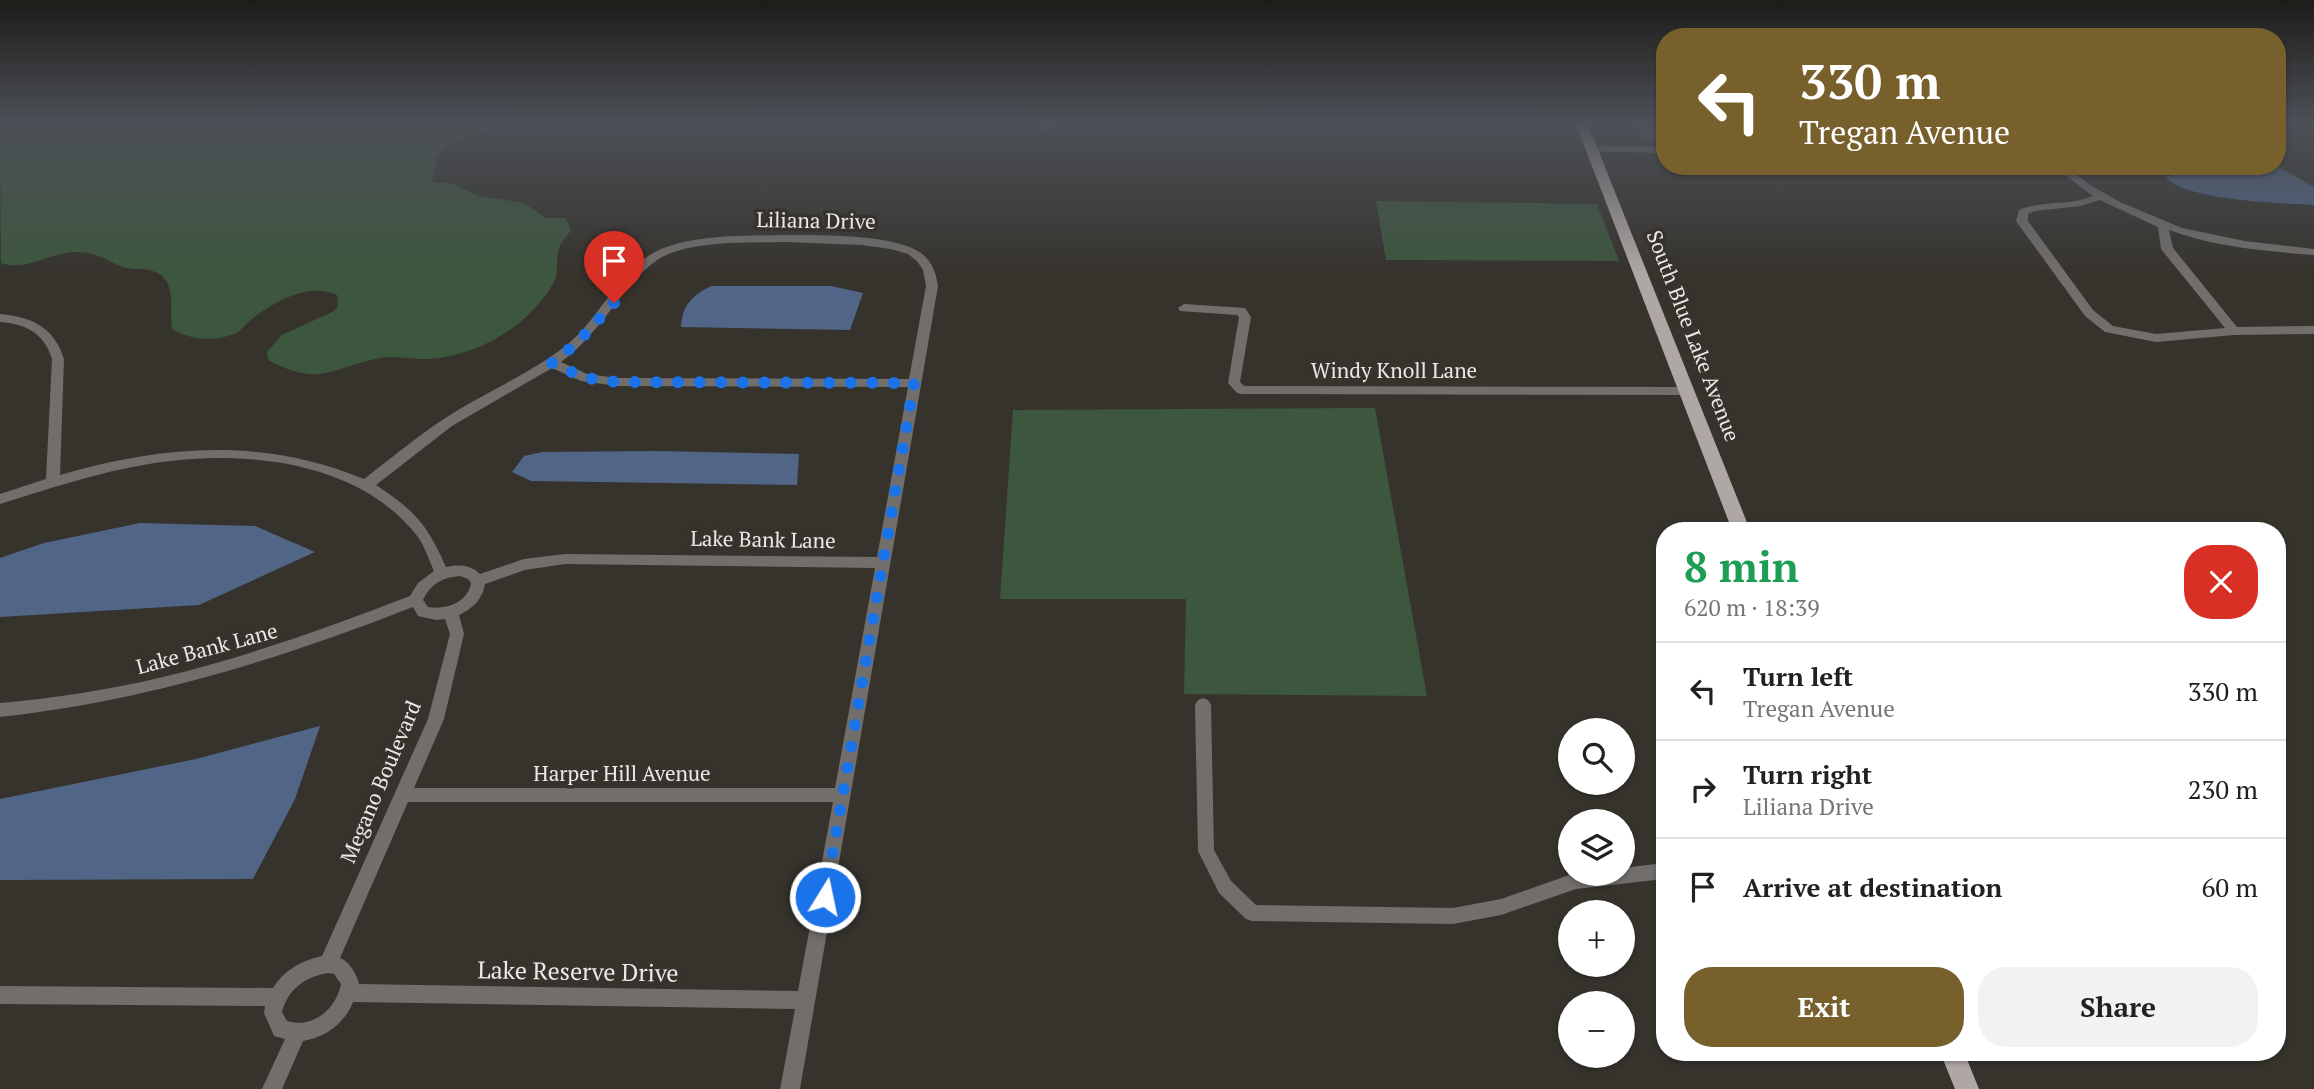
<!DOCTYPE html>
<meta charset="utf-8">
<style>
body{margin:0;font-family:"PT Serif",serif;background:#f2f2f2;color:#202124;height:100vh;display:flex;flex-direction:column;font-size:26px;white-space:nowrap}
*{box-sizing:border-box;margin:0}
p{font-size:23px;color:#757577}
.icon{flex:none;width:38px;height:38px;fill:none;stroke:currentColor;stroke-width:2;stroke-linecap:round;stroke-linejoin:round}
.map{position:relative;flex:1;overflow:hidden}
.details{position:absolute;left:1656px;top:522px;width:630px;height:539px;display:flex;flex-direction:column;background:#fff;border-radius:28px;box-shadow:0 2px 5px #0004}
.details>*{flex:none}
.guide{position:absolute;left:1656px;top:28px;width:630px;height:147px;border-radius:28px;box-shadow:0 2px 5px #0004;background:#78602c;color:#fff;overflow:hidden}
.controls{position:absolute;left:1558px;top:718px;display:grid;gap:14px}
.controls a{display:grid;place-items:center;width:77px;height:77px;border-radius:50%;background:#fff;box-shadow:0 2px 5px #0004;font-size:35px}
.pin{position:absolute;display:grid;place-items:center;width:60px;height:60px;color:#fff;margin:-72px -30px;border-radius:50% 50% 50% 0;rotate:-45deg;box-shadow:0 0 7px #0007}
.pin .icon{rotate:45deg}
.me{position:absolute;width:77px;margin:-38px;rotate:10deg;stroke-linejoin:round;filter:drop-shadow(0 0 5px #0008)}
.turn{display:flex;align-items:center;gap:24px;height:147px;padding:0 28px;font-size:32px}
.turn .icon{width:91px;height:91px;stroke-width:2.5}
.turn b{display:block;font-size:49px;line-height:60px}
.round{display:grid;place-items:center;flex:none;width:74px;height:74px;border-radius:28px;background:#f2f2f2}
.headline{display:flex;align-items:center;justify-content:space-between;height:119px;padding:0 28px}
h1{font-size:42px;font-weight:600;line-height:52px;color:#1e9e55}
.action{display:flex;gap:14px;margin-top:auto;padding:14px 28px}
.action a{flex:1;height:80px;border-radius:28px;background:#78602c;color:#fff;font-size:28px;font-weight:600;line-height:80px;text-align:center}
.action a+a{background:#f2f2f2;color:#202124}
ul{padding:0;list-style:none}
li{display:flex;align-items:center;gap:21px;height:98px;padding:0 28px;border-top:2px solid #e0e0e0}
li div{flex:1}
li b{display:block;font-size:26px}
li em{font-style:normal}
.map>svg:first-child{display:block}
.green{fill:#3d563e}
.water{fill:#516587}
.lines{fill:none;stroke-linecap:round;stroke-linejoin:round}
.minor{fill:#726e6c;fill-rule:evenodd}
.major{fill:#afa7a4;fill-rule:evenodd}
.route{stroke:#1a73e8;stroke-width:12;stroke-dasharray:0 21.6}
.labels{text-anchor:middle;stroke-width:7;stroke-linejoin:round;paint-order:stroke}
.street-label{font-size:21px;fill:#ebe9e5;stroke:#36332d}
.near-street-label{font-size:24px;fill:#ebe9e5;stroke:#36332d}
</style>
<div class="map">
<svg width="2314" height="1089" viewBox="0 0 2314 1089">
<rect width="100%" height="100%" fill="#36332d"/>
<path class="green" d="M 0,122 L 518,122 L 515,128 C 488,131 442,133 435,166 C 433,172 434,177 432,182 L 453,184 L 478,196 L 524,203 L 546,218 L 566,218 L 571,230 C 567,237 561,241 559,248 C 555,261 560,271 553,284 C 528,327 477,356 429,359 C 413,360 396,355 380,358 C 328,368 322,388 268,360 L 267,352 L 282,335 L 334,311 L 338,306 L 337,295 C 309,282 275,301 252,319 C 246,323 242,330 236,333 C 217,342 189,340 172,329 C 169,309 179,276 149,270 C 142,268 134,270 127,268 C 107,263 102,252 76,252 C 51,252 26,272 1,263 Z
M 1376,201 L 1597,204 L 1619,261 L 1386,260 Z
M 1375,408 L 1427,696 L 1184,694 L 1186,599 L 1000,599 L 1013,410 Z"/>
<path class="water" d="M 1633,122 L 1664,122 L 1664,138 L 1641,138 Z
M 2208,166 L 2277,166 L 2314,187 L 2314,205 C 2281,203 2187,201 2165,177 Z
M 711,286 L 831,286 L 863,293 L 850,330 L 681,327 C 682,305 693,295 711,286 Z
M 656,451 L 799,454 L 797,485 L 531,481 L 512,472 L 524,456 L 542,452 Z
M 140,523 L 255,526 L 315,552 L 199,605 L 0,617 L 0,558 L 44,543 Z
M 320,726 L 295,799 L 253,879 L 0,880 L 0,799 L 196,759 Z"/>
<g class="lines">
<path class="minor" d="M 1042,122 L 1052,122 L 1050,134 L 1041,132 Z
M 1591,146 L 1664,147 L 1664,153 L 1587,151 L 1587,147 Z
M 2053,166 L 2065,166 L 2090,185 L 2120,202 L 2182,228 L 2245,241 L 2314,249 L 2314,255 C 2265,251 2215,247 2169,230 L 2173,248 L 2237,327 L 2314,326 L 2314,334 L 2234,335 L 2156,342 L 2105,332 L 2085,316 L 2016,221 L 2019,210 C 2043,200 2070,206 2093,196 ZM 2100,200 L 2158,227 L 2161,249 L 2225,328 L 2156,334 L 2113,326 L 2093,310 L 2028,221 L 2028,214 L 2035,211 L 2080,206 Z
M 786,235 C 819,235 895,234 921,253 C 932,261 936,273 938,286 L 800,1089 L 780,1089 L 795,1009 L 353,1002 C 344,1024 326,1037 303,1041 L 282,1089 L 262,1089 L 285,1039 L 274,1036 L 264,1013 L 265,1006 L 0,1004 L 0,986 L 273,988 C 284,970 301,961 322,956 L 428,719 L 450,634 L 445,619 L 436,620 L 418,616 L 413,607 C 274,661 149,700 0,717 L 0,703 C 55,698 109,690 163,677 C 247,657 329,627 410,596 L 418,583 L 434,571 C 429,560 425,547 418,537 C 358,459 240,449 149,464 C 98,472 49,489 0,504 L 0,494 L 46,479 L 52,359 C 44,333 26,324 0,322 L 0,314 C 32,317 54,327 64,359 L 60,475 C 164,445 262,437 364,479 C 395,455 425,430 458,410 C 495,388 534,371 568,344 C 600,318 617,272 655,252 C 690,234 747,236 786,235 ZM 786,242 L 862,245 L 891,249 L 908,254 L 917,261 L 923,270 L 926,286 L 909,379 L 617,378 L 587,374 L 561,362 C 590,341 607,313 630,286 C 639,275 650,264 662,257 C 695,240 750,243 786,242 ZM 552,368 L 581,381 L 617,386 L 908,387 L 877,557 L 565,554 L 524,559 L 480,574 C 471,565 459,564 446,567 C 427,524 415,511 376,485 L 452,426 ZM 565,564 L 875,568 L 835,788 L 414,788 L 444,719 L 464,634 L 459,615 C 472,609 483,599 485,584 L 525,570 ZM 460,576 L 468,579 L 471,583 C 468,603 445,610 428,607 L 423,600 C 430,584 443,577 460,576 ZM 408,802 L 833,802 L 798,991 L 359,984 C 357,974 349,961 340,958 ZM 328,973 L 334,974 L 341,984 C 336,1009 313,1029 287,1021 L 282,1012 C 288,989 305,977 328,973 Z
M 1184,304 L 1245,308 L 1251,317 L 1240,382 L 1244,386 L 1688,387 L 1694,391 L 1688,395 L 1241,394 L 1237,393 L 1228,383 L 1239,317 L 1237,315 L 1180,311 L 1178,308 Z
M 1203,698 L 1208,700 L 1211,705 L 1214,850 L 1231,881 L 1256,905 L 1453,908 L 1501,899 L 1575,873 L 1622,873 L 1622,868 L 1664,863 L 1664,879 L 1576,889 L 1501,915 L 1453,924 L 1252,921 L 1246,919 L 1219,893 L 1198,851 L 1195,705 L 1198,700 Z"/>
<path class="major" d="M 1575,122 L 1587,122 L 1750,530 L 1732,530 Z
M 1940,1052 L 1964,1052 L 1979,1089 L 1955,1089 Z"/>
</g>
<linearGradient id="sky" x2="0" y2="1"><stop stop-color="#1e1c19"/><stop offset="0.45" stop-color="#4c5057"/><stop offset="1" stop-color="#4c5057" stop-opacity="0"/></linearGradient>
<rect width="2314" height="274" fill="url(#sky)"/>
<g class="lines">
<path class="route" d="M 614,303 L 577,343 L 552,363 L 585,378 L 617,382 L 914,383 L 825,897"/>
</g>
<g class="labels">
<g class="street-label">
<text transform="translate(816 221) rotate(1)" y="7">Liliana Drive</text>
<text transform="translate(1693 336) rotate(69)" y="7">South Blue Lake Avenue</text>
<text x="1394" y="378">Windy Knoll Lane</text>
<text transform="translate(763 540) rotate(1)" y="7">Lake Bank Lane</text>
<text transform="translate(207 649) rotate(-15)" y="7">Lake Bank Lane</text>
<text x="622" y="781">Harper Hill Avenue</text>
<text transform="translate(381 782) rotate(-67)" y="7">Megano Boulevard</text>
</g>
<g class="near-street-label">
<text transform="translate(578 972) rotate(1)" y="8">Lake Reserve Drive</text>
</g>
</g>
</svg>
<div class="controls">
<a><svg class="icon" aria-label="search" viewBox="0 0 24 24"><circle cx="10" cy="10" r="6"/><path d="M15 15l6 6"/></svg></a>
<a><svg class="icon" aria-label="layers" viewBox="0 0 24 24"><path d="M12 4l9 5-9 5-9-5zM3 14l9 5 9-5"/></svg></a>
<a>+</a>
<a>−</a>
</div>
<div class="pin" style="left:614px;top:303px;background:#d93025"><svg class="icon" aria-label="arrive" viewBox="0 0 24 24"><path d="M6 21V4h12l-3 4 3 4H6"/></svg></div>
<svg class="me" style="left:825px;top:897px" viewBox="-20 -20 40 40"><circle r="17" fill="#1a73e8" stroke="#fff" stroke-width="3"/><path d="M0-11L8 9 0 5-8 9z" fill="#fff"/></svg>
<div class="guide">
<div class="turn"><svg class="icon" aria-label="left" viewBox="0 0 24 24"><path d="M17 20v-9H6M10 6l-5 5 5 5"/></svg><div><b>330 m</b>Tregan Avenue</div></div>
</div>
<section class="details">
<div class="headline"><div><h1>8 min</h1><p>620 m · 18:39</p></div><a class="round" style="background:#d93025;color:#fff"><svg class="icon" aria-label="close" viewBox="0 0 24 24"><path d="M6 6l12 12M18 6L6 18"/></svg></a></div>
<ul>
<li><svg class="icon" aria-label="left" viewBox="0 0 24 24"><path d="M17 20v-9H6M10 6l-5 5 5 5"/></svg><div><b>Turn left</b><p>Tregan Avenue</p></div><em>330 m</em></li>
<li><svg class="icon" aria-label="right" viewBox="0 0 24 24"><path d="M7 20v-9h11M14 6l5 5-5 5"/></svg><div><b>Turn right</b><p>Liliana Drive</p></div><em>230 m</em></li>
<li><svg class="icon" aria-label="arrive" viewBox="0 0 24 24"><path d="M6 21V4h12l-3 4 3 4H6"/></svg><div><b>Arrive at destination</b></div><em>60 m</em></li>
</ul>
<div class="action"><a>Exit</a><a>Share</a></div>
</section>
</div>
